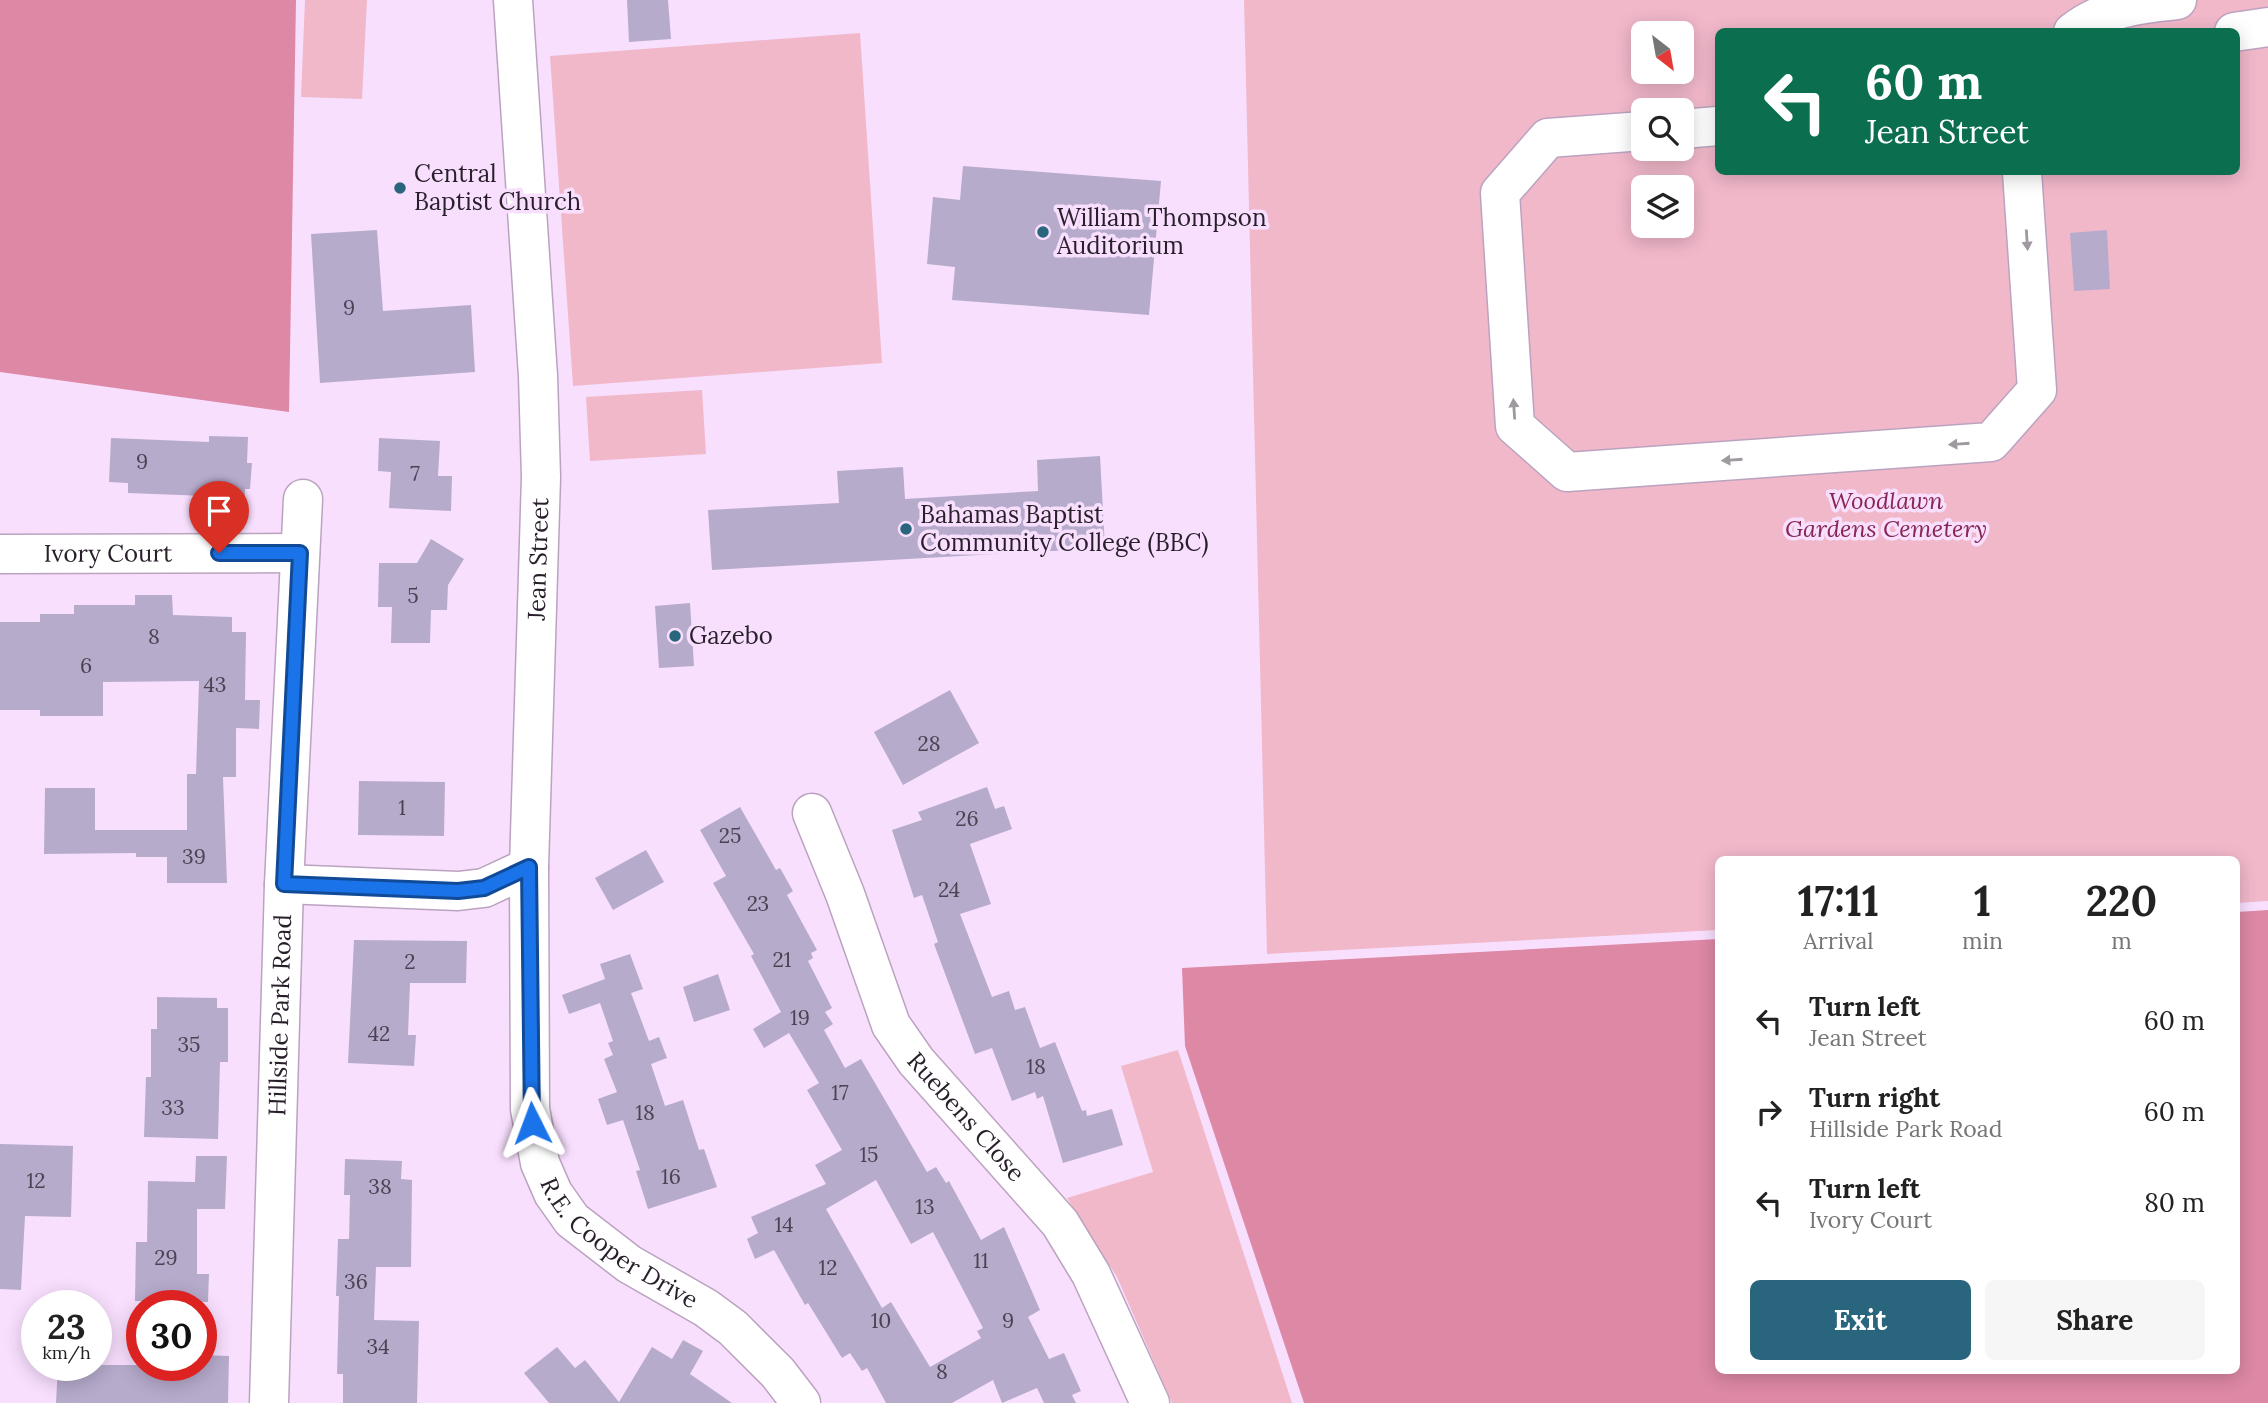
<!DOCTYPE html>
<style>
body{margin:0;font-family:Lora,serif;background:#f6f6f6;color:#222;height:100vh;display:flex;flex-direction:column;font-size:26px;white-space:nowrap}
*{box-sizing:border-box;margin:0}
p{font-size:23px;color:#767676}
.icon{flex:none;width:38px;height:38px;fill:none;stroke:currentColor;stroke-width:2;stroke-linecap:round;stroke-linejoin:round}
.map{position:relative;flex:1;overflow:hidden}
.drawer{position:absolute;left:1715px;top:856px;width:525px;height:518px;display:flex;flex-direction:column;background:#fff;border-radius:10px;box-shadow:0 4px 18px #0003}
.drawer>*{flex:none}
.hud{position:absolute;left:1715px;top:28px;width:525px;height:147px;border-radius:10px;box-shadow:0 4px 18px #0003;background:#0b6e4f;color:#fff;overflow:hidden}
.needle{width:46px;rotate:149deg}
.buttons{position:absolute;left:1631px;top:21px;display:grid;gap:14px}
.buttons a{display:grid;place-items:center;width:63px;height:63px;border-radius:10px;background:#fff;box-shadow:0 4px 18px #0003;font-size:35px}
.speed{position:absolute;left:21px;top:1290px;display:flex;gap:14px;font-size:35px;font-weight:700;text-align:center}
.speed>*{display:grid;place-content:center;width:91px;height:91px;border-radius:50%;background:#fff;box-shadow:0 4px 18px #0003;line-height:1}
.speed small{font-size:18px;font-weight:400}
.speed .limit{border:10px solid #d22;background:#fff;color:#111}
.pin{position:absolute;display:grid;place-items:center;width:60px;height:60px;color:#fff;margin:-72px -30px;border-radius:50% 50% 50% 0;rotate:-45deg;box-shadow:0 0 7px #0007}
.pin .icon{rotate:45deg}
.me{position:absolute;width:77px;margin:-38px;rotate:357deg;stroke-linejoin:round;filter:drop-shadow(0 0 5px #0008)}
.turn{display:flex;align-items:center;gap:24px;height:147px;padding:0 35px;font-size:32px}
.turn .icon{width:91px;height:91px;stroke-width:2.5}
.turn b{display:block;font-size:49px;line-height:60px}
.eta{display:flex;justify-content:space-evenly;align-items:center;height:119px;text-align:center}
.eta b{font-size:42px;font-weight:700;line-height:49px}
.action{display:flex;gap:14px;margin-top:auto;padding:14px 35px}
.action a{flex:1;height:80px;border-radius:10px;background:#29667d;color:#fff;font-size:28px;font-weight:700;line-height:80px;text-align:center}
.action a+a{background:#f6f6f6;color:#222}
ul{padding:0;list-style:none}
li{display:flex;align-items:center;gap:21px;height:91px;padding:0 35px}
li div{flex:1}
li b{display:block;font-size:26px}
li em{font-style:normal}
.map>svg:first-child{display:block}
.green{fill:#f1b8ca;fill-rule:evenodd}
.forest{fill:#dd88a5}
.building{fill:#b7abcc;fill-rule:evenodd}
.lines{fill:none;stroke-linecap:round;stroke-linejoin:round}
.minor-casing{stroke:#bba3c0;stroke-width:41}
.minor{stroke:#fff;stroke-width:38}
.oneway{fill:#9e9a9f}
.route-casing{stroke:#114b97;stroke-width:18}
.route{stroke:#1a73e8;stroke-width:12}
.poi-dot{fill:#29667d;stroke:#f8dffe;stroke-width:2.5}
.labels{text-anchor:middle;stroke-width:7;stroke-linejoin:round;paint-order:stroke}
.number-label{font-size:21px;fill:#4c4252}
.poi-label{font-size:24px;fill:#281f2a;stroke:#f8dffe;text-anchor:start}
.park-label{font-size:24px;font-style:italic;fill:#892651;stroke:#f8dffe}
.street-label{font-size:24px;fill:#281f2a;stroke:#f8dffe}
</style>
<div class="map">
<svg width="2268" height="1403" viewBox="0 0 2268 1403">
<rect width="100%" height="100%" fill="#f8dffe"/>
<path class="green" d="M 305,0 L 367,0 L 362,99 L 301,97 Z
M 1244,0 L 2268,0 L 2268,901 L 2237,903 L 2236,859 L 1718,859 L 1718,930 L 1267,954 ZM 1718,32 L 2236,32 L 2236,172 L 1718,172 ZM 1643,33 L 1682,33 L 1682,72 L 1643,72 ZM 1643,110 L 1682,110 L 1682,149 L 1643,149 ZM 1643,187 L 1682,187 L 1682,226 L 1643,226 Z
M 860,33 L 882,363 L 573,386 L 550,56 Z
M 702,390 L 706,454 L 590,461 L 586,397 Z
M 1178,1050 L 1292,1403 L 1172,1403 L 1117,1277 L 1067,1198 L 1153,1172 L 1121,1066 Z"/>
<path class="forest" d="M 0,0 L 296,0 L 289,412 L 0,372 Z
M 2268,910 L 2268,1403 L 1304,1403 L 1185,1046 L 1182,968 L 1718,939 L 1718,1370 L 2236,1370 L 2237,912 Z"/>
<path class="building" d="M 627,0 L 668,0 L 671,39 L 629,42 Z
M 963,166 L 1161,181 L 1149,315 L 952,300 L 955,267 L 927,264 L 933,197 L 960,200 Z
M 377,230 L 383,311 L 471,305 L 475,372 L 320,383 L 311,234 Z
M 2107,230 L 2110,289 L 2074,291 L 2070,233 Z
M 209,436 L 248,437 L 247,463 L 252,463 L 250,489 L 245,489 L 244,515 L 205,513 L 206,496 L 128,493 L 128,483 L 109,482 L 111,438 L 209,442 Z
M 379,438 L 440,441 L 438,476 L 452,476 L 451,511 L 389,508 L 391,472 L 378,471 Z
M 1100,456 L 1105,548 L 712,570 L 708,510 L 839,503 L 837,471 L 903,467 L 905,499 L 1038,491 L 1037,460 Z
M 431,539 L 464,559 L 448,585 L 447,610 L 431,610 L 430,643 L 391,643 L 392,607 L 378,607 L 379,563 L 417,563 Z
M 135,595 L 172,595 L 173,615 L 232,617 L 232,632 L 246,632 L 245,700 L 260,700 L 259,729 L 236,728 L 236,777 L 223,777 L 227,883 L 167,883 L 167,857 L 136,857 L 136,853 L 44,854 L 45,788 L 95,788 L 95,830 L 187,830 L 187,774 L 196,774 L 199,681 L 103,682 L 103,716 L 40,716 L 40,710 L 0,710 L 0,622 L 40,622 L 40,614 L 74,614 L 74,605 L 135,605 Z
M 690,603 L 694,666 L 659,668 L 655,606 Z
M 950,690 L 979,743 L 903,785 L 874,732 Z
M 359,781 L 445,782 L 444,836 L 358,835 Z
M 987,787 L 995,809 L 1004,806 L 1012,829 L 970,844 L 991,904 L 960,914 L 992,997 L 1009,991 L 1015,1010 L 1025,1007 L 1040,1048 L 1055,1042 L 1082,1111 L 1086,1110 L 1087,1116 L 1112,1109 L 1123,1145 L 1063,1163 L 1043,1096 L 1037,1099 L 1035,1092 L 1012,1101 L 992,1048 L 975,1054 L 934,944 L 938,942 L 922,895 L 914,898 L 892,830 L 922,820 L 918,812 Z
M 740,807 L 776,870 L 780,868 L 793,891 L 787,895 L 817,950 L 811,953 L 813,958 L 808,961 L 832,1008 L 825,1012 L 833,1024 L 824,1030 L 845,1068 L 861,1059 L 927,1172 L 936,1167 L 946,1183 L 949,1181 L 981,1240 L 1004,1227 L 1040,1310 L 1028,1317 L 1049,1359 L 1064,1353 L 1081,1391 L 1072,1395 L 1076,1403 L 1044,1403 L 1037,1388 L 1002,1403 L 993,1380 L 952,1403 L 886,1403 L 867,1368 L 862,1371 L 850,1353 L 842,1358 L 808,1303 L 805,1305 L 774,1250 L 755,1259 L 747,1239 L 758,1233 L 751,1217 L 826,1184 L 815,1165 L 842,1150 L 807,1090 L 819,1083 L 789,1033 L 764,1048 L 753,1029 L 781,1012 L 751,956 L 754,954 L 713,883 L 726,876 L 700,830 ZM 876,1180 L 911,1244 L 933,1232 L 983,1328 L 977,1331 L 981,1338 L 930,1367 L 891,1302 L 882,1308 L 826,1209 Z
M 646,850 L 664,882 L 613,910 L 595,878 Z
M 354,940 L 467,941 L 466,983 L 410,983 L 408,1035 L 416,1035 L 414,1066 L 348,1063 Z
M 630,954 L 643,989 L 631,993 L 649,1041 L 659,1037 L 667,1058 L 651,1064 L 665,1106 L 683,1100 L 699,1150 L 704,1149 L 717,1187 L 648,1209 L 636,1171 L 640,1170 L 623,1120 L 607,1125 L 598,1099 L 617,1092 L 604,1059 L 613,1055 L 608,1043 L 613,1041 L 600,1003 L 569,1014 L 562,995 L 605,979 L 600,964 Z
M 718,974 L 730,1010 L 694,1022 L 683,987 Z
M 157,997 L 217,998 L 217,1008 L 228,1008 L 228,1062 L 220,1062 L 218,1139 L 144,1137 L 146,1077 L 151,1077 L 151,1029 L 157,1029 Z
M 0,1144 L 73,1146 L 71,1217 L 25,1216 L 21,1290 L 0,1289 Z
M 196,1156 L 227,1156 L 225,1209 L 197,1209 L 197,1274 L 209,1274 L 208,1302 L 135,1301 L 136,1242 L 147,1242 L 148,1181 L 195,1182 Z
M 345,1159 L 402,1161 L 401,1179 L 412,1180 L 411,1267 L 376,1267 L 374,1320 L 419,1321 L 417,1403 L 343,1403 L 343,1374 L 337,1374 L 339,1296 L 336,1296 L 338,1239 L 349,1239 L 350,1195 L 344,1195 Z
M 683,1340 L 703,1351 L 690,1374 L 732,1403 L 549,1403 L 524,1373 L 557,1347 L 575,1368 L 585,1360 L 619,1402 L 652,1347 L 672,1359 Z
M 201,1355 L 229,1356 L 228,1403 L 56,1403 L 58,1365 L 201,1365 Z"/>
<g class="lines">
<g class="minor-casing">
<g id="minor">
<path d="M 2073,32 C 2104,8 2138,4 2177,0"/>
<path d="M 2234,32 L 2268,27"/>
<path d="M 1682,129 L 1718,126"/>
<path d="M 1643,131 L 1548,138 L 1500,193 L 1515,426 L 1567,472 L 1991,442 L 2037,390 L 2022,172"/>
<path id="s1" d="M 0,554 L 300,553"/>
<path id="s2" d="M 812,813 L 845,894 L 891,1025 L 916,1061 L 1060,1223 L 1091,1274 L 1150,1403"/>
<path id="s3" d="M 529,867 L 530,1109 L 540,1163 L 553,1193 L 572,1220 L 629,1264 L 706,1308 L 733,1328 L 778,1373 L 801,1403"/>
<path id="s4" d="M 284,884 L 458,891 L 484,888 L 529,867 L 541,477 L 538,376 L 513,0"/>
<path id="s5" d="M 269,1403 L 284,884 L 303,499"/>
</g>
</g>
<use href="#minor" class="minor"/>
</g>
<defs><path id="oneway-solid" d="M-6-.8H1V-3.2L6.5 0L1 3.2V.8H-6Z" transform="scale(1.75)"/></defs>
<g class="oneway">
<use href="#oneway-solid" transform="translate(2027 240) rotate(86)"/>
<use href="#oneway-solid" transform="translate(1514 409) rotate(-94)"/>
<use href="#oneway-solid" transform="translate(1959 444) rotate(176)"/>
<use href="#oneway-solid" transform="translate(1732 460) rotate(176)"/>
</g>
<g class="lines">
<g class="route-casing">
<path id="route" d="M 219,553 L 300,553 L 284,884 L 458,891 L 484,888 L 529,867 L 532,1123"/>
</g>
<use href="#route" class="route"/>
</g>
<g class="poi-dot">
<circle cx="400" cy="188" r="7"/>
<circle cx="1043" cy="232" r="7"/>
<circle cx="906" cy="529" r="7"/>
<circle cx="675" cy="636" r="7"/>
</g>
<g class="labels">
<g class="number-label">
<text x="349" y="315">9</text>
<text x="142" y="469">9</text>
<text x="415" y="481">7</text>
<text x="413" y="603">5</text>
<text x="154" y="644">8</text>
<text x="86" y="673">6</text>
<text x="215" y="692">43</text>
<text x="929" y="751">28</text>
<text x="402" y="815">1</text>
<text x="967" y="826">26</text>
<text x="730" y="843">25</text>
<text x="194" y="864">39</text>
<text x="949" y="897">24</text>
<text x="758" y="911">23</text>
<text x="782" y="967">21</text>
<text x="410" y="969">2</text>
<text x="800" y="1025">19</text>
<text x="379" y="1041">42</text>
<text x="189" y="1052">35</text>
<text x="1036" y="1074">18</text>
<text x="840" y="1100">17</text>
<text x="173" y="1115">33</text>
<text x="645" y="1120">18</text>
<text x="869" y="1162">15</text>
<text x="671" y="1184">16</text>
<text x="36" y="1188">12</text>
<text x="380" y="1194">38</text>
<text x="925" y="1214">13</text>
<text x="784" y="1232">14</text>
<text x="166" y="1265">29</text>
<text x="981" y="1268">11</text>
<text x="828" y="1275">12</text>
<text x="356" y="1289">36</text>
<text x="881" y="1328">10</text>
<text x="1008" y="1328">9</text>
<text x="378" y="1354">34</text>
<text x="942" y="1379">8</text>
</g>
<g class="poi-label">
<text x="414" y="182">Central<tspan x="414" dy="28">Baptist Church</tspan></text>
<text x="1057" y="226">William Thompson<tspan x="1057" dy="28">Auditorium</tspan></text>
<text x="920" y="523">Bahamas Baptist<tspan x="920" dy="28">Community College (BBC)</tspan></text>
<text x="689" y="644">Gazebo</text>
</g>
<g class="park-label">
<text x="1886" y="509">Woodlawn<tspan x="1886" dy="28">Gardens Cemetery</tspan></text>
</g>
<g class="street-label">
<text dy="8" stroke="none"><textPath href="#s1" startOffset="108">Ivory Court</textPath></text>
<text dy="8" stroke="none"><textPath href="#s4" startOffset="558">Jean Street</textPath></text>
<text dy="8" stroke="none"><textPath href="#s5" startOffset="388">Hillside Park Road</textPath></text>
<text dy="8" stroke="none"><textPath href="#s2" startOffset="345">Ruebens Close</textPath></text>
<text dy="8" stroke="none"><textPath href="#s3" startOffset="413">R.E. Cooper Drive</textPath></text>
</g>
</g>
</svg>
<div class="buttons">
<a><svg class="needle" viewBox="-14 -14 28 28"><path d="M0-13l5 13h-10z" fill="#e53935"/><path d="M0 13l5-13h-10z" fill="#767676"/></svg></a>
<a><svg class="icon" aria-label="search" viewBox="0 0 24 24"><circle cx="10" cy="10" r="6"/><path d="M15 15l6 6"/></svg></a>
<a><svg class="icon" aria-label="layers" viewBox="0 0 24 24"><path d="M12 4l9 5-9 5-9-5zM3 14l9 5 9-5"/></svg></a>
</div>
<div class="speed"><div>23<small>km/h</small></div><div class="limit">30</div></div>
<div class="pin" style="left:219px;top:553px;background:#d93025"><svg class="icon" aria-label="arrive" viewBox="0 0 24 24"><path d="M6 21V4h12l-3 4 3 4H6"/></svg></div>
<svg class="me" style="left:532px;top:1123px" viewBox="-20 -20 40 40"><path d="M0-17L14 15 0 8-14 15z" fill="#1a73e8" stroke="#fff" stroke-width="4"/></svg>
<div class="hud">
<div class="turn"><svg class="icon" aria-label="left" viewBox="0 0 24 24"><path d="M17 20v-9H6M10 6l-5 5 5 5"/></svg><div><b>60 m</b>Jean Street</div></div>
</div>
<section class="drawer">
<div class="eta">
<div><b>17:11</b><p>Arrival</p></div>
<div><b>1</b><p>min</p></div>
<div><b>220</b><p>m</p></div>
</div>
<ul>
<li><svg class="icon" aria-label="left" viewBox="0 0 24 24"><path d="M17 20v-9H6M10 6l-5 5 5 5"/></svg><div><b>Turn left</b><p>Jean Street</p></div><em>60 m</em></li>
<li><svg class="icon" aria-label="right" viewBox="0 0 24 24"><path d="M7 20v-9h11M14 6l5 5-5 5"/></svg><div><b>Turn right</b><p>Hillside Park Road</p></div><em>60 m</em></li>
<li><svg class="icon" aria-label="left" viewBox="0 0 24 24"><path d="M17 20v-9H6M10 6l-5 5 5 5"/></svg><div><b>Turn left</b><p>Ivory Court</p></div><em>80 m</em></li>
</ul>
<div class="action"><a>Exit</a><a>Share</a></div>
</section>
</div>
